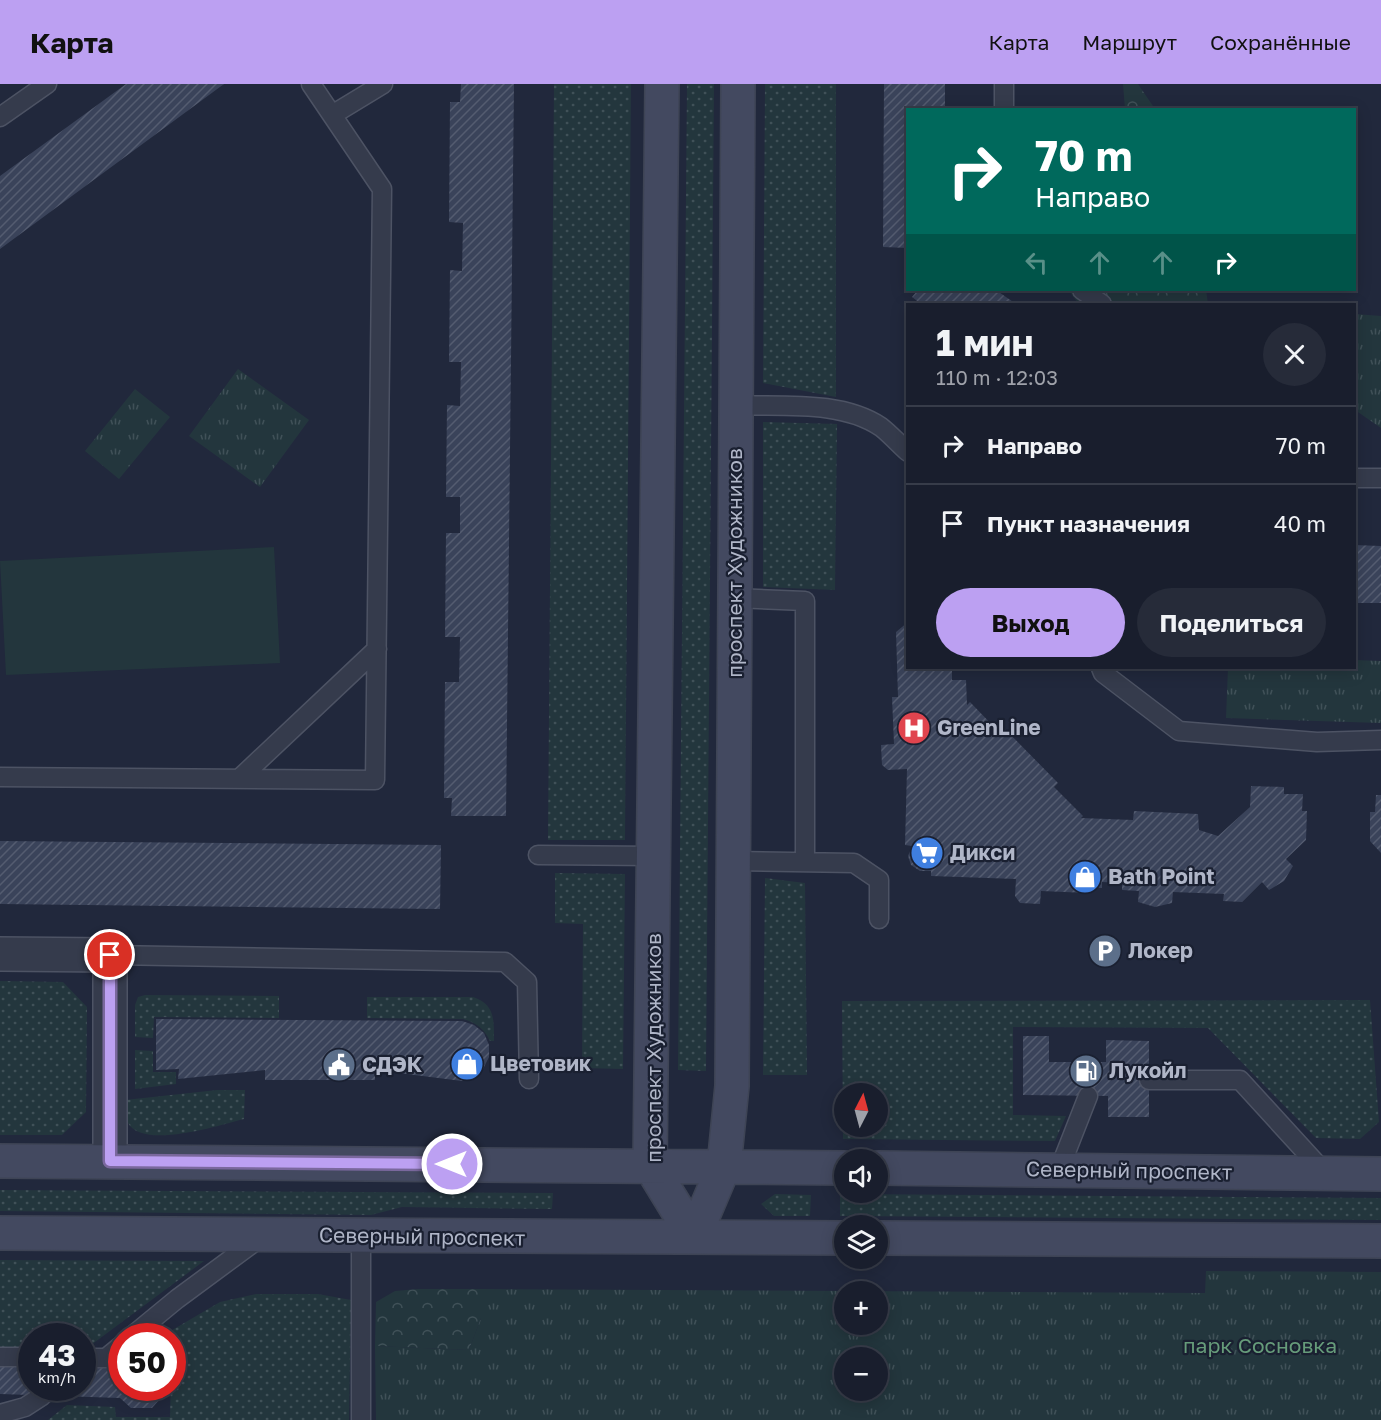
<!DOCTYPE html>
<html lang="ru">
<meta charset="utf-8">
<style>
body{margin:0;font-family:"Golos Text",sans-serif;background:#262b39;color:#f1f3f6;height:100vh;display:flex;flex-direction:column;font-size:22px;white-space:nowrap}
*{box-sizing:border-box;margin:0}
p{font-size:20px;color:#9fa2aa}
.icon{flex:none;width:33px;height:33px;fill:none;stroke:currentColor;stroke-width:2;stroke-linecap:round;stroke-linejoin:round}
.map{position:relative;flex:1;overflow:hidden}
.side{position:absolute;left:906px;top:219px;width:450px;height:366px;display:flex;flex-direction:column;background:#191e2d;border-radius:0px;box-shadow:0 3px 15px #0003,0 0 0 2px #373c49}
.side>*{flex:none}
.banner{position:absolute;left:906px;top:24px;width:450px;height:183px;border-radius:0px;box-shadow:0 3px 15px #0003,0 0 0 2px #373c49;background:#00695c;color:#fff;overflow:hidden}
.needle{width:39px;rotate:6deg}
.controls{position:absolute;left:834px;top:999px;display:grid;gap:12px}
.controls a{display:grid;place-items:center;width:54px;height:54px;border-radius:50%;background:#191e2d;box-shadow:0 3px 15px #0003,0 0 0 2px #373c49;font-size:30px}
.speed{position:absolute;left:18px;top:1239px;display:flex;gap:12px;font-size:30px;font-weight:700;text-align:center}
.speed>*{display:grid;place-content:center;width:78px;height:78px;border-radius:50%;background:#191e2d;box-shadow:0 3px 15px #0003,0 0 0 2px #373c49;line-height:1}
.speed small{font-size:15px;font-weight:400}
.speed .limit{border:9px solid #d22;background:#fff;color:#111}
.pin{position:absolute;display:grid;place-items:center;width:51px;height:51px;color:#fff;margin:-26px;border:3px solid #fff;border-radius:50%;box-shadow:0 2px 6px #0007}
.me{position:absolute;width:66px;margin:-33px;rotate:270deg;stroke-linejoin:round;filter:drop-shadow(0 0 4px #0008)}
.turn{display:flex;align-items:center;gap:21px;height:126px;padding:0 30px;font-size:27px}
.turn .icon{width:78px;height:78px;stroke-width:2.5}
.turn b{display:block;font-size:42px;line-height:51px}
.lanes{display:flex;align-items:center;height:57px;padding:0 30px;background:#0003;justify-content:center;gap:30px;direction:ltr}
.lanes .off{opacity:.35}
.round{display:grid;place-items:center;flex:none;width:63px;height:63px;border-radius:32px;background:#262b39}
.head{display:flex;align-items:center;justify-content:space-between;height:102px;padding:0 30px}
h1{font-size:36px;font-weight:700;line-height:45px}
.action{display:flex;gap:12px;margin-top:auto;padding:12px 30px}
.action a{flex:1;height:69px;border-radius:36px;background:#bca0f2;color:#111;font-size:24px;font-weight:700;line-height:69px;text-align:center}
.action a+a{background:#262b39;color:#f1f3f6}
ul{padding:0;list-style:none}
li{display:flex;align-items:center;gap:18px;height:78px;padding:0 30px;border-top:2px solid #373c49}
li div{flex:1}
li b{display:block;font-size:22px}
li em{font-style:normal}
header{display:flex;align-items:center;gap:36px;box-sizing:border-box;height:84px;padding:0 30px;background:#bca0f2;color:#111}
header strong{font-size:28px}
nav{display:flex;gap:33px;margin-inline-start:auto;font-size:21px}
.map>svg:first-child{display:block}
.grass{fill:url(#grass-dots);fill-rule:evenodd}
.forest{fill:url(#forest-crowns)}
.park{fill:url(#park-tufts);fill-rule:evenodd}
.pitch{fill:#23363d}
.building{fill:url(#building-hatch)}
.lines{fill:none;stroke-linecap:round;stroke-linejoin:round}
.lane-casing{stroke:#4d5364;stroke-width:21}
.street-casing{stroke:#4d5364;stroke-width:36}
.secondary-casing{stroke:#3e4455;stroke-width:36}
.lane{stroke:#353b4c;stroke-width:18}
.street{stroke:#353b4c;stroke-width:33}
.secondary{stroke:#434960;stroke-width:33}
.route-casing{stroke:#7a689d;stroke-width:15}
.route{stroke:#bca0f2;stroke-width:10}
.labels{text-anchor:middle;stroke-width:4.5;stroke-linejoin:round;paint-order:stroke}
.street-label{font-size:21px;fill:#b0b6c8;stroke:#1a2031}
.poi-label{font-size:21px;font-weight:bold;fill:#b0b6c8;stroke:#1a2031;text-anchor:start}
.park-label{font-size:21px;fill:#669b7a;stroke:#1a2031}
</style>
<header>
<strong>Карта</strong>
<nav><a>Карта</a><a>Маршрут</a><a>Сохранённые</a></nav>
</header>
<div class="map">
<svg width="1381" height="1336" viewBox="0 0 1381 1336">
<defs>
<pattern id="grass-dots" width="8" height="8" patternUnits="userSpaceOnUse" patternTransform="scale(1.5)"><rect width="8" height="8" fill="#23363d"/><path d="M2 2h.1M6 6h.1" fill="none" stroke="#405158" stroke-width="1.8" stroke-linecap="round"/></pattern>
<pattern id="forest-crowns" width="20" height="18" patternUnits="userSpaceOnUse" patternTransform="scale(1.5)"><rect width="20" height="18" fill="#23363d"/><path d="M2 6a3 3 0 1 1 6 0M12 15a3 3 0 1 1 6 0" fill="none" stroke="#405158"/></pattern>
<pattern id="park-tufts" width="24" height="20" patternUnits="userSpaceOnUse" patternTransform="scale(1.5)"><rect width="24" height="20" fill="#23363d"/><path d="M3 7l-1-3M5 7V3M7 7l1-3M15 17l-1-3M17 17v-4M19 17l1-3" fill="none" stroke="#405158"/></pattern>
<pattern id="building-hatch" width="6" height="6" patternUnits="userSpaceOnUse" patternTransform="scale(1.5)"><rect width="6" height="6" fill="#3a435a"/><path d="M-1 1l2-2M0 6l6-6M5 7l2-2" fill="none" stroke="#545c70"/></pattern>
</defs>
<rect width="100%" height="100%" fill="#21283c"/>
<path class="grass" d="M 554,0 L 631,0 L 625,756 L 548,756 Z
M 687,0 L 714,0 L 706,987 L 678,986 Z
M 765,0 L 836,0 L 836,313 L 763,299 Z
M 763,338 L 837,340 L 835,506 L 763,503 Z
M 555,789 L 625,790 L 623,985 L 582,984 L 583,840 L 555,839 Z
M 765,794 L 805,799 L 807,991 L 763,991 Z
M 0,897 L 63,898 L 87,923 L 86,1028 L 62,1051 L 0,1051 Z
M 145,911 L 279,912 L 279,934 L 154,933 L 153,954 L 135,953 L 135,921 L 138,913 Z
M 367,913 L 473,913 C 495,920 494,936 494,957 L 490,957 C 484,944 476,939 463,935 L 367,934 Z
M 1370,916 L 1379,1038 L 1360,1055 L 1316,1054 L 1208,944 L 1013,943 L 1013,1031 L 1066,1032 L 1055,1057 L 843,1055 L 842,917 ZM 844,1010 L 878,1010 L 878,1042 L 844,1042 Z
M 135,966 L 153,967 L 153,988 L 176,988 L 176,1000 L 135,1005 Z
M 217,1006 L 245,1006 L 244,1035 C 220,1041 143,1066 128,1039 C 124,1032 125,1023 125,1016 Z
M 0,1106 L 553,1109 L 552,1125 L 402,1123 L 371,1131 L 0,1127 Z
M 775,1110 L 811,1111 L 810,1132 L 774,1132 L 761,1120 Z
M 840,1110 L 1381,1114 L 1381,1136 L 840,1132 Z
M 0,1176 L 204,1177 L 83,1267 L 82,1252 L 32,1252 L 31,1266 L 0,1265 Z
M 256,1210 L 318,1210 L 351,1216 L 349,1336 L 48,1336 L 67,1321 L 115,1323 L 116,1333 L 170,1333 L 172,1252 L 162,1252 L 220,1218 Z"/>
<path class="forest" d="M 1123,0 L 1138,0 L 1155,25 L 1125,25 Z
M 1068,206 L 1206,206 L 1208,220 L 1079,220 Z
M 418,1205 L 481,1205 L 481,1234 L 469,1266 L 375,1262 L 376,1218 L 395,1207 Z"/>
<path class="park" d="M 1355,230 L 1381,232 L 1381,344 L 1355,326 Z
M 238,285 L 309,336 L 260,403 L 189,352 Z
M 135,305 L 170,333 L 119,395 L 85,367 Z
M 1355,576 L 1381,577 L 1381,639 L 1226,634 L 1228,584 L 1354,584 Z
M 1206,1187 L 1381,1188 L 1381,1336 L 376,1336 L 375,1262 L 469,1266 L 481,1234 L 481,1205 L 1205,1209 ZM 844,1208 L 878,1208 L 878,1240 L 844,1240 ZM 844,1274 L 878,1274 L 878,1306 L 844,1306 Z"/>
<path class="pitch" d="M 274,463 L 280,579 L 6,591 L 0,477 Z"/>
<path class="building" d="M 126,0 L 224,0 L 0,165 L 0,92 Z
M 461,0 L 514,0 L 506,732 L 451,732 L 452,714 L 444,714 L 445,598 L 459,598 L 460,553 L 445,553 L 446,449 L 460,449 L 460,413 L 446,413 L 447,321 L 460,322 L 461,278 L 449,278 L 450,186 L 462,187 L 463,139 L 449,138 L 450,18 L 460,18 Z
M 884,0 L 945,0 L 945,26 L 908,26 L 908,164 L 883,163 Z
M 918,206 L 996,206 L 1016,220 L 921,220 L 912,213 Z
M 1354,461 L 1381,462 L 1381,519 L 1354,519 Z
M 908,538 L 908,584 L 952,584 L 952,596 L 966,596 L 967,621 L 970,618 L 998,647 L 1002,642 L 1058,699 L 1054,703 L 1083,732 L 1081,734 L 1133,736 L 1134,727 L 1198,730 L 1199,746 L 1218,752 L 1250,723 L 1251,702 L 1284,703 L 1284,710 L 1303,710 L 1302,727 L 1307,727 L 1306,756 L 1286,775 L 1293,782 L 1284,797 L 1269,806 L 1262,798 L 1242,818 L 1223,817 L 1224,810 L 1173,808 L 1172,819 L 1155,823 L 1138,818 L 1139,807 L 1122,806 L 1122,799 L 1102,798 L 1102,804 L 1089,803 L 1088,809 L 1041,807 L 1040,820 L 1020,819 L 1015,812 L 1016,795 L 931,792 L 931,787 L 920,787 L 911,781 L 908,772 L 912,762 L 905,761 L 907,685 L 888,686 L 882,681 L 881,661 L 894,660 L 892,613 L 898,613 L 896,548 Z
M 1376,711 L 1381,711 L 1381,769 L 1370,757 L 1370,728 L 1375,728 Z
M 0,757 L 441,761 L 440,825 L 0,820 Z
M 156,935 L 462,937 L 474,941 L 484,949 L 489,961 L 489,973 L 483,985 L 474,993 L 462,997 L 375,986 L 375,996 L 265,996 L 265,986 L 178,995 L 179,985 L 156,986 Z
M 1023,952 L 1049,952 L 1049,978 L 1106,978 L 1106,956 L 1149,957 L 1149,1033 L 1108,1033 L 1108,1012 L 1023,1011 Z
M 0,1279 L 32,1280 L 32,1304 L 82,1304 L 82,1282 L 122,1284 L 122,1304 L 160,1304 L 160,1315 L 152,1324 L 131,1324 L 120,1314 L 0,1310 Z"/>
<g class="lines">
<g class="lane-casing">
<path id="lane" d="M 1004,0 L 1004,26
M 332,31 L 383,0
M 0,33 L 47,0
M 1082,206 L 1102,220
M 736,321 C 782,323 841,316 881,343 C 890,350 899,360 908,368
M 1354,394 L 1381,394
M 735,514 L 805,517 L 805,778
M 1101,584 L 1103,589 L 1179,647 L 1317,658 L 1381,656
M 0,693 L 375,696 L 382,105 L 311,0
M 239,695 L 377,565
M 538,771 L 654,772
M 733,777 L 854,779 L 879,796 L 879,835
M 110,871 L 505,878 L 527,898 L 529,995
M 1149,996 L 1240,996 L 1325,1089
M 1059,1086 L 1088,1012
M 132,1252 L 177,1215 L 261,1153
M 0,1273 L 32,1273
M 82,1274 L 106,1274 L 122,1261
M 0,1330 L 25,1323 L 42,1312
M 361,1336 L 361,1152"/>
</g>
<g class="street-casing">
<path id="street" d="M 0,870 L 110,871 L 110,1077"/>
</g>
<g class="secondary-casing">
<path id="secondary" d="M 662,0 L 650,1081 L 694,1153
M 0,1077 L 844,1084
M 878,1084 L 1381,1090
M 0,1149 L 844,1154
M 694,1153 L 724,1082 L 732,1002 L 738,0
M 878,1154 L 1381,1157"/>
</g>
<use href="#lane" class="lane"/>
<use href="#street" class="street"/>
<use href="#secondary" class="secondary"/>
</g>
<g class="lines">
<g class="route-casing">
<path id="route" d="M 110,871 L 110,1077 L 452,1080"/>
</g>
<use href="#route" class="route"/>
</g>
<defs>
<g id="hospital-disc" transform="scale(1.725)"><circle r="9.5" fill="#e0444e" stroke="#1a2031"/><path d="M-5-5h3v3.5h4V-5h3V5h-3V1.5h-4V5h-3Z" fill="#fff"/></g>
<g id="supermarket-disc" transform="scale(1.725)"><circle r="9.5" fill="#3f7fe0" stroke="#1a2031"/><path d="M-6-5.5h2.5l.6 2H6L4.5 2H-2.5L-4.4-4H-6ZM-1.5 3.2a1.3 1.3 0 1 0 .1 0ZM3 3.2a1.3 1.3 0 1 0 .1 0Z" fill="#fff"/></g>
<g id="shop-disc" transform="scale(1.725)"><circle r="9.5" fill="#3f7fe0" stroke="#1a2031"/><path d="M-5-2.5h2.3a2.7 3.5 0 0 1 5.4 0H5L5.5 6h-11ZM-1.5-2.5h3a1.5 2.3 0 0 0-3 0Z" fill="#fff"/></g>
<g id="parking-disc" transform="scale(1.725)"><circle r="9.5" fill="#5c6f8a" stroke="#1a2031"/><path d="M-3.5-5.5H1a3.5 3.5 0 0 1 0 7H-1V5.5H-3.5ZM-1-3.4V-.6H.8a1.4 1.4 0 0 0 0-2.8Z" fill="#fff"/></g>
<g id="civic-disc" transform="scale(1.725)"><circle r="9.5" fill="#5c6f8a" stroke="#1a2031"/><path d="M-.6-6.5H3V-4.5H.6V-3L4-1V1h2V6H-6V1h2V-1L-.6-3ZM-1.2 2.5V6h2.4V2.5Z" fill="#fff"/></g>
<g id="fuel-disc" transform="scale(1.725)"><circle r="9.5" fill="#5c6f8a" stroke="#1a2031"/><path d="M-5.5-6h7V0h2V4h1.3V-2.5L3-4.5l.8-.8L6-3V5H2.5V1h-1V6h-7ZM-4.2-4.7v3.2H.2V-4.7Z" fill="#fff"/></g>
</defs>
<g fill-rule="evenodd">
<use href="#hospital-disc" x="914" y="644"/>
<use href="#supermarket-disc" x="927" y="769"/>
<use href="#shop-disc" x="1085" y="793"/>
<use href="#parking-disc" x="1105" y="867"/>
<use href="#shop-disc" x="467" y="980"/>
<use href="#civic-disc" x="339" y="981"/>
<use href="#fuel-disc" x="1086" y="987"/>
</g>
<g class="labels">
<g class="street-label">
<text transform="translate(735 479) rotate(-90)" y="7">проспект Художников</text>
<text transform="translate(654 964) rotate(-90)" y="7">проспект Художников</text>
<text transform="translate(1129 1087) rotate(1)" y="7">Северный проспект</text>
<text transform="translate(422 1153) rotate(1)" y="7">Северный проспект</text>
</g>
<g class="poi-label">
<text x="937" y="651">GreenLine</text>
<text x="950" y="776">Дикси</text>
<text x="1108" y="800">Bath Point</text>
<text x="1128" y="874">Локер</text>
<text x="490" y="987">Цветовик</text>
<text x="362" y="988">СДЭК</text>
<text x="1109" y="994">Лукойл</text>
</g>
<g class="park-label">
<text x="1260" y="1269">парк Сосновка</text>
</g>
</g>
</svg>
<div class="controls">
<a><svg class="needle" viewBox="-14 -14 28 28"><path d="M0-13l5 13h-10z" fill="#e53935"/><path d="M0 13l5-13h-10z" fill="#9fa2aa"/></svg></a>
<a><svg class="icon" aria-label="sound" viewBox="0 0 24 24"><path d="M4 9h4l5-4v14l-5-4H4zM17 9q2 3 0 6"/></svg></a>
<a><svg class="icon" aria-label="layers" viewBox="0 0 24 24"><path d="M12 4l9 5-9 5-9-5zM3 14l9 5 9-5"/></svg></a>
<a>+</a>
<a>−</a>
</div>
<div class="speed"><div>43<small>km/h</small></div><div class="limit">50</div></div>
<div class="pin" style="left:110px;top:871px;background:#d93025"><svg class="icon" aria-label="arrive" viewBox="0 0 24 24"><path d="M6 21V4h12l-3 4 3 4H6"/></svg></div>
<svg class="me" style="left:452px;top:1080px" viewBox="-20 -20 40 40"><circle r="17" fill="#bca0f2" stroke="#fff" stroke-width="3"/><path d="M0-11L8 9 0 5-8 9z" fill="#fff"/></svg>
<div class="banner">
<div class="turn"><svg class="icon" aria-label="right" viewBox="0 0 24 24"><path d="M7 20v-9h11M14 6l5 5-5 5"/></svg><div><b>70 m</b>Направо</div></div>
<div class="lanes"><svg class="icon off" aria-label="left" viewBox="0 0 24 24"><path d="M17 20v-9H6M10 6l-5 5 5 5"/></svg><svg class="icon off" aria-label="ahead" viewBox="0 0 24 24"><path d="M12 20V5M6 11l6-6 6 6"/></svg><svg class="icon off" aria-label="ahead" viewBox="0 0 24 24"><path d="M12 20V5M6 11l6-6 6 6"/></svg><svg class="icon" aria-label="right" viewBox="0 0 24 24"><path d="M7 20v-9h11M14 6l5 5-5 5"/></svg></div>
</div>
<section class="side">
<div class="head"><div><h1>1 мин</h1><p>110 m · 12:03</p></div><a class="round"><svg class="icon" aria-label="close" viewBox="0 0 24 24"><path d="M6 6l12 12M18 6L6 18"/></svg></a></div>
<ul>
<li><svg class="icon" aria-label="right" viewBox="0 0 24 24"><path d="M7 20v-9h11M14 6l5 5-5 5"/></svg><div><b>Направо</b></div><em>70 m</em></li>
<li><svg class="icon" aria-label="arrive" viewBox="0 0 24 24"><path d="M6 21V4h12l-3 4 3 4H6"/></svg><div><b>Пункт назначения</b></div><em>40 m</em></li>
</ul>
<div class="action"><a>Выход</a><a>Поделиться</a></div>
</section>
</div>
